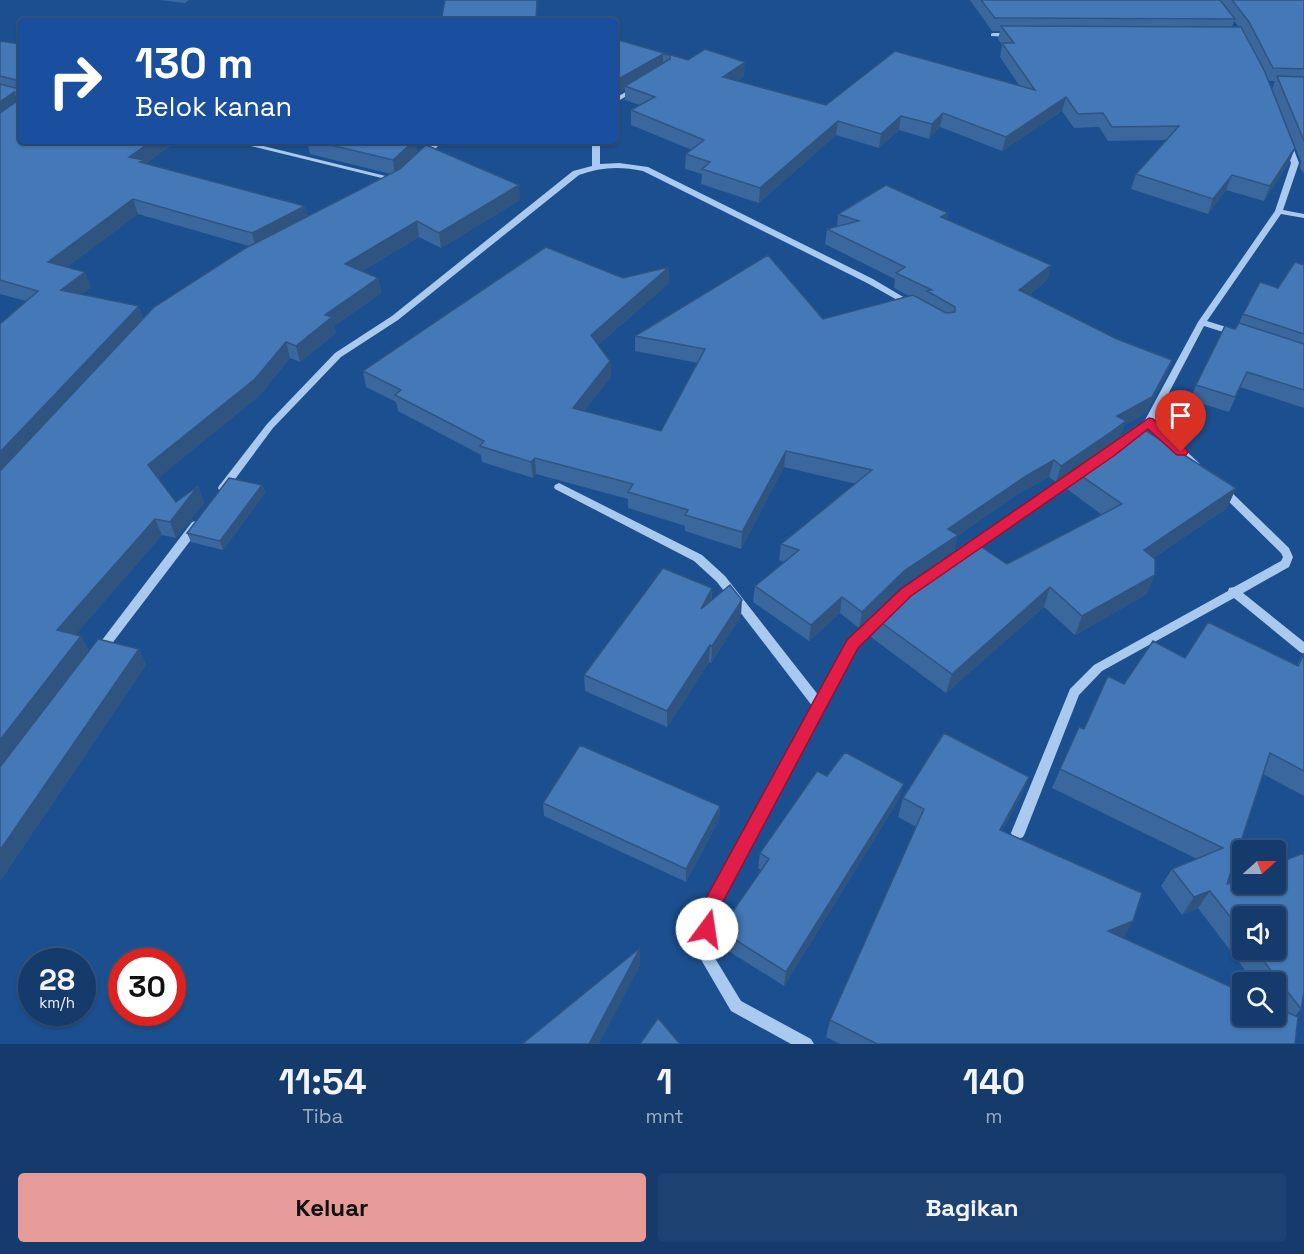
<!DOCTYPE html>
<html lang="id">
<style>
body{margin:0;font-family:"Space Grotesk",sans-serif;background:#1d4271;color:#f1f3f6;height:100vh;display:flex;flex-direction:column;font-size:22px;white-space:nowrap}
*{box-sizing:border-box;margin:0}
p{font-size:20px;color:#9dadc1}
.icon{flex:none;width:33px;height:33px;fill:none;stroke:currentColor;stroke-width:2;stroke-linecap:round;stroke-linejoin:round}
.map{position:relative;height:1044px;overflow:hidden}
.details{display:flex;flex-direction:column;background:#143b6b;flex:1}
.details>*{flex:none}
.guide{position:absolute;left:18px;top:18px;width:600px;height:126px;border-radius:6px;box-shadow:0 2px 4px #0004,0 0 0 2px #33557e;background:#1a4fa0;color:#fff;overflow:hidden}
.needle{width:39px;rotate:69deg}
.buttons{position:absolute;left:1232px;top:840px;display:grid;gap:12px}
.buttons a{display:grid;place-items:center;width:54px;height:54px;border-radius:6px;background:#143b6b;box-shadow:0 2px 4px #0004,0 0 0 2px #33557e;font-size:30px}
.speed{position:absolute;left:18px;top:948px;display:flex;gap:12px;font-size:30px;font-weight:700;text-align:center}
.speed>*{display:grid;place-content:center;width:78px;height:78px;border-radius:50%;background:#143b6b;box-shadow:0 2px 4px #0004,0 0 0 2px #33557e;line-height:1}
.speed small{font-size:15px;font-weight:400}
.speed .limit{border:9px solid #d22;background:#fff;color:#111}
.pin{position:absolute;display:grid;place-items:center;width:51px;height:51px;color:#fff;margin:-62px -26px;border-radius:50% 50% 50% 0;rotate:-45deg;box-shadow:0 0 6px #0007}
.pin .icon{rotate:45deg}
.me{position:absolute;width:66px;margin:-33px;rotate:14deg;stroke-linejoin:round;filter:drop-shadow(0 0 4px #0008)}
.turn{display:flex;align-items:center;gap:21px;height:126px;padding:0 18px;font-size:27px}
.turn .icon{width:78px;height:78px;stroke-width:2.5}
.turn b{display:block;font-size:42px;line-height:51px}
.eta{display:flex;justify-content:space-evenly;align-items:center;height:102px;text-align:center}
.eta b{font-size:36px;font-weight:800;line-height:42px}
.button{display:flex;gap:12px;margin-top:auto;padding:12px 18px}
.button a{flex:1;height:69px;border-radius:6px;background:#e69b98;color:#111;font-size:24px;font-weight:800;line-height:69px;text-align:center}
.button a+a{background:#1d4271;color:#f1f3f6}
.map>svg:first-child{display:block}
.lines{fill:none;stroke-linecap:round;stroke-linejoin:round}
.minor{fill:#a9c9ee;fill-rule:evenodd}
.wall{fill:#3a679d;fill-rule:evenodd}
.shaded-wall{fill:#305480}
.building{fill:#4478b7;stroke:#305480;stroke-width:1.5}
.route{fill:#e11d48;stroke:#92132f;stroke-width:1.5}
</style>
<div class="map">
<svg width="1304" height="1044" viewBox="0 0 1304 1044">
<rect width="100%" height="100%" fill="#1b4f8f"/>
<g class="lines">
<path class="minor" d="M 993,33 L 1011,33 L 1014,35 L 1011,37 L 991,36 L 991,34 Z
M 633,88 L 638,89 L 615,103 L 615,98 Z
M 1284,140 L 1291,142 L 1299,163 L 1283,210 L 1304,214 L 1304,218 L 1281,214 L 1207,321 L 1239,331 L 1240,333 L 1236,336 L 1204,326 L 1154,421 L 1200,464 L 1195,467 L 1191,466 L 1149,427 L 1133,438 L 1127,438 L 1125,436 L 1145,420 L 1198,322 L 1275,211 L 1291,163 L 1283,142 Z
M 230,141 L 243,141 L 402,180 L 398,182 Z
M 435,141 L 443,141 L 426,158 L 420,158 L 420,154 Z
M 592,141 L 600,141 L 600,164 L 619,163 L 648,167 L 873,279 L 915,304 L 911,307 L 908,306 L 867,283 L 643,171 C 620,166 600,167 579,175 L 398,320 L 341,357 L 273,428 L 227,490 L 219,490 L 218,488 L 219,486 L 267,424 L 335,353 L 392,316 L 573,171 L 592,166 Z
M 1081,469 L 1085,470 L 1086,472 L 1085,474 L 970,554 L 962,554 L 961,551 L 962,548 Z
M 559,483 L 702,555 L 725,576 L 819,696 L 849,641 L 878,612 L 886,612 L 888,615 L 857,647 L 717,908 L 710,950 L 741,1001 L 811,1039 L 814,1044 L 791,1044 L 731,1011 L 696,951 L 705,902 L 813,707 L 717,582 L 694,561 L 555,489 L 554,487 L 555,485 Z
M 1222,485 L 1226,487 L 1289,548 L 1293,557 L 1289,567 L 1243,593 L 1304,642 L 1304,654 L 1300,652 L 1234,598 L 1102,671 L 1079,695 L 1025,833 L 1023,837 L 1018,839 L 1013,837 L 1011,833 L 1070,689 L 1094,665 L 1228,591 L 1229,588 L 1234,587 L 1281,561 L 1283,557 L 1281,553 L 1218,491 L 1217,489 L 1218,487 Z
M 196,521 L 200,522 L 201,525 L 200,528 L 104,654 L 100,656 L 96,654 L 94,651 L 96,648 L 192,522 Z"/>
</g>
<path class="wall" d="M 159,0 L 189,0 L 185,3 Z
M 970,0 L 1304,0 L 1304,174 L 1300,168 L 1301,162 L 1272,89 L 1275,81 L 1268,81 L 1295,148 L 1289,163 L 1264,201 L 1226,190 L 1208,214 L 1131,189 L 1136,174 L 1166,140 L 1108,141 L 1099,127 L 1074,128 L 1062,111 L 1002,151 L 940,127 L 929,139 L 899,130 L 879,148 L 836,135 L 759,203 L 701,184 L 702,174 L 685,169 L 686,154 L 692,150 L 631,125 L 631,110 L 640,105 L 625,100 L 625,90 L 615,39 L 744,76 L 737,81 L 826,105 L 1019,85 L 1000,57 L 1002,45 L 998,39 L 1000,31 L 992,31 ZM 1234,21 L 1239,27 L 1232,27 Z
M 0,41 L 21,44 L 21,141 L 177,141 L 145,164 L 305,206 L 307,216 L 391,174 L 310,154 L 307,141 L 419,141 L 416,145 L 417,153 L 520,200 L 441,248 L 419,237 L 362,271 L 378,278 L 381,293 L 334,326 L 336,333 L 300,362 L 290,358 L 260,395 L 158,478 L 176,502 L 198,486 L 204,503 L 176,538 L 162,535 L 76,634 L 81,636 L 89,651 L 139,649 L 146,665 L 0,881 L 26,301 L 0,294 ZM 138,214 L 249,246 L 144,318 L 82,294 L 91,287 L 67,267 Z
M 948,213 L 947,220 L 1051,265 L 1047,280 L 1029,295 L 1117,339 L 1172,360 L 1166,376 L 1146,413 L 1124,425 L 1120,437 L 1236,488 L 1227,508 L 1153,558 L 1147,594 L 1075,635 L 1044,607 L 946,693 L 871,637 L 875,618 L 1007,564 L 1102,515 L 1067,489 L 1073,471 L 1056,482 L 1049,477 L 1021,492 L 957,536 L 954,551 L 900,587 L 859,628 L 840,613 L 809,641 L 753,602 L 755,586 L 784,562 L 779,560 L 781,544 L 856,484 L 784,467 L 741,549 L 685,531 L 685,526 L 628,508 L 628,499 L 536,474 L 533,478 L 482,462 L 481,455 L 398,411 L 396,402 L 366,387 L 363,371 L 623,278 L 669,267 L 669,283 L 598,345 L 610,361 L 611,377 L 584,411 L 661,431 L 698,363 L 635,351 L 635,336 L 823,319 L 909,296 L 894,288 L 895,279 L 825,244 L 827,229 L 837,226 L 838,214 Z
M 1304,265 L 1304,408 L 1240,387 L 1229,412 L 1190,400 L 1196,385 L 1239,323 L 1243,314 L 1278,288 Z
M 262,485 L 265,493 L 223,550 L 191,542 L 187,533 Z
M 712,588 L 712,600 L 741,616 L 711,663 L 709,662 L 667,727 L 585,691 L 584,675 Z
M 1208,622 L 1297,665 L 1304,652 L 1304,796 L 1263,774 L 1227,884 L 1242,878 L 1242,884 L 1275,884 L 1275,864 L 1304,853 L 1304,992 L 1301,1009 L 1295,1016 L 1298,1017 L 1295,1044 L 840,1044 L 826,1037 L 830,1020 L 916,827 L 898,817 L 903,798 L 944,733 L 1029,777 L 1021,796 L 1002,831 L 1142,893 L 1133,921 L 1123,938 L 1242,992 L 1242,1016 L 1275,1016 L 1275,982 L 1254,982 L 1198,908 L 1182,915 L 1161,886 L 1172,869 L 1197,859 L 1052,788 L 1079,727 L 1084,729 L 1108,676 L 1124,684 L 1153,641 L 1185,658 ZM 1242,916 L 1275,916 L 1275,950 L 1242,950 Z
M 827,776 L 899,799 L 784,986 L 719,945 L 720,930 L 761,870 L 758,868 L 760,853 Z
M 543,803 L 720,806 L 719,820 L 686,882 L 544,816 Z"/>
<path class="shaded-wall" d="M 537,0 L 538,0 L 537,21 L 536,21 Z
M 663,54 L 663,68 L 625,86 L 625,90 L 615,95 L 615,81 Z
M 745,62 L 744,76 L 722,91 L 723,77 Z
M 14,92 L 20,106 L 0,120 L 0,102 Z
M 1066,97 L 1062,111 L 1002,151 L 1006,137 Z
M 943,113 L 940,127 L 929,139 L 932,124 Z
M 901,116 L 899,130 L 879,148 L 881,134 Z
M 838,121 L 836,135 L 759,203 L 760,188 Z
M 152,141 L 177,141 L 145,164 L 149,175 L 129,157 Z
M 409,141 L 419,141 L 416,145 L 417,154 L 395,175 L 393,160 Z
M 1295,148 L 1289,163 L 1264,201 L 1270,186 Z
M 1232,175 L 1226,190 L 1208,214 L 1213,199 Z
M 519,185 L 520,200 L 441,248 L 439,233 Z
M 133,199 L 138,214 L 54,277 L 48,262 Z
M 305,206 L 308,221 L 256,248 L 252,233 Z
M 948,213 L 945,228 L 941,217 Z
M 417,221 L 419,237 L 348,279 L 345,264 Z
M 1051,265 L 1047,280 L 1015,306 L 1019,290 Z
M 669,267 L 669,283 L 591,351 L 591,335 Z
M 85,272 L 91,287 L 67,306 L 61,290 Z
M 378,278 L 381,293 L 334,326 L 336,333 L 300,362 L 296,346 L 325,315 Z
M 139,306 L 145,321 L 0,477 L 0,452 Z
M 286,342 L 290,358 L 260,395 L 155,481 L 148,465 Z
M 1172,360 L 1166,376 L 1146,413 L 1124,425 L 1120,437 L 1106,448 L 1056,482 L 1061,466 L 1117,416 Z
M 610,361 L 611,377 L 574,424 L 573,408 Z
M 786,451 L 784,467 L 741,549 L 742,532 Z
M 535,458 L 536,474 L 533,478 L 531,462 Z
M 1054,460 L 1049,477 L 1021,492 L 957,536 L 954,551 L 900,587 L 859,628 L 862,612 L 948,529 L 1026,476 Z
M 262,485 L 265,493 L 223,550 L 220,541 Z
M 198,486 L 204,503 L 176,538 L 170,522 Z
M 1236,488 L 1227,508 L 1136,569 L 1144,550 Z
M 155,519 L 162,535 L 66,646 L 57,630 Z
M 1155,575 L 1147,594 L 1075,635 L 1082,616 Z
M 1050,587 L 1044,607 L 946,693 L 952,674 Z
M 712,588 L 711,604 L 701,609 Z
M 842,597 L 840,613 L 809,641 L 811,625 Z
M 742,600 L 741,616 L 711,663 L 712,646 Z
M 81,636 L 90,652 L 0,768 L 0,740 Z
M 710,645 L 709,662 L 667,727 L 667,711 Z
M 139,649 L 146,665 L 0,881 L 0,850 Z
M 1029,777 L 1021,796 L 993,849 L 1000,830 Z
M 904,784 L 899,799 L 784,986 L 786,972 Z
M 720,806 L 719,820 L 686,882 L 686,869 Z
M 1210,891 L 1198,908 L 1182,915 L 1194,897 Z
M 1133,921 L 1123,939 L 1108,931 Z
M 640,948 L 640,966 L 599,1044 L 589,1044 Z"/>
<path class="building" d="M 445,0 L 537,0 L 536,21 L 441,21 Z
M 981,0 L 1220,0 L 1235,19 L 995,18 Z
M 1232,0 L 1304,0 L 1304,69 L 1273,68 L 1249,22 Z
M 307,16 L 351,21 L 300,21 Z
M 1001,26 L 1241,27 L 1265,72 L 1295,148 L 1270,186 L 1232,175 L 1213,199 L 1136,174 L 1179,126 L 1112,127 L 1103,113 L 1078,114 L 1066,97 L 1006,137 L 943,113 L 932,124 L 901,116 L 881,134 L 838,121 L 760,188 L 702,169 L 710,162 L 686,154 L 704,140 L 631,110 L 655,97 L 625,86 L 670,59 L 670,55 L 663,54 L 615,81 L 615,39 L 688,60 L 705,49 L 745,62 L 723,77 L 826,105 L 895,51 L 1035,90 L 1002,43 L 1014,43 Z
M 0,41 L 21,44 L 21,141 L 152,141 L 129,157 L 144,160 L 140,162 L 305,206 L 252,233 L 133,199 L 48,262 L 85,272 L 61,290 L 139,306 L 0,452 L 0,324 L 38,291 L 0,280 L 0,113 L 17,101 L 17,92 L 14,92 L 0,102 L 0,84 L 15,88 L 18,86 L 16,80 L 0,76 Z
M 1277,76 L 1304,77 L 1304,141 Z
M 314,141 L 414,141 L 393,160 Z
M 426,145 L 519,185 L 439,233 L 417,221 L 345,264 L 378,278 L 325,315 L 332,317 L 296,346 L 286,342 L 255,379 L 148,465 L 176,502 L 198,486 L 170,522 L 155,519 L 57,630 L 81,636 L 0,740 L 0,471 L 154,307 L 244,249 L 400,169 Z
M 886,185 L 948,213 L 941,217 L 1051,265 L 1019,290 L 1117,339 L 1172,360 L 1152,397 L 1117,416 L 1126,421 L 1111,432 L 1061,466 L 1054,460 L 1026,476 L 948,529 L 958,535 L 904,571 L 862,612 L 842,597 L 811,625 L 755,586 L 799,550 L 781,544 L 872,470 L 786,451 L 742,532 L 685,515 L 688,510 L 628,492 L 633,484 L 535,458 L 531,462 L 480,446 L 484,441 L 395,395 L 401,390 L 363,371 L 546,247 L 623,278 L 669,267 L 591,335 L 610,361 L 573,408 L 661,431 L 705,349 L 635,336 L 768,255 L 823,319 L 913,295 L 946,313 L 955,312 L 955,307 L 927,291 L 932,290 L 896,273 L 905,267 L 827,229 L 859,221 L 838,214 Z
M 1295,262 L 1304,265 L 1304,334 L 1243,314 L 1260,282 L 1278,288 Z
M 1239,323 L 1304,344 L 1304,390 L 1247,372 L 1235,397 L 1196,385 L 1225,326 L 1235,329 Z
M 1137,425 L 1236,488 L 1144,550 L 1155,559 L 1155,575 L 1082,616 L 1050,587 L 952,674 L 875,618 L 916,578 L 971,540 L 1007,564 L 1122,504 L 1073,470 Z
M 229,478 L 262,485 L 220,541 L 187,533 Z
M 663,568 L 712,588 L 701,609 L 730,585 L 742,600 L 712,646 L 710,645 L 667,711 L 584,675 Z
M 1208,622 L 1298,666 L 1304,654 L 1304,771 L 1270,753 L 1227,884 L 1242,878 L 1242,884 L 1275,884 L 1275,864 L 1304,853 L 1304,992 L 1301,1009 L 1255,950 L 1275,950 L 1275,916 L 1242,916 L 1242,932 L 1210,891 L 1194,897 L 1172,869 L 1223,848 L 1060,769 L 1079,727 L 1084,729 L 1108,676 L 1124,684 L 1153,641 L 1185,658 Z
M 98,639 L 139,649 L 0,850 L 0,767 Z
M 944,733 L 1029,777 L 1000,830 L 1142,893 L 1133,921 L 1108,931 L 1242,992 L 1242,1016 L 1275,1016 L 1275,1007 L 1298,1017 L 1295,1044 L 877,1044 L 830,1020 L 924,809 L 903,798 Z
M 580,745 L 720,806 L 686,869 L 543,803 Z
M 845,752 L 904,784 L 786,972 L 720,930 L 769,859 L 760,853 L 817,771 L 827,776 Z
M 640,948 L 589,1044 L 522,1044 Z
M 658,1018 L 680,1044 L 640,1044 Z"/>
<path class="route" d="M 1149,418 L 1153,419 L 1186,449 L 1188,452 L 1186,455 L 1177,455 L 1148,429 L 1115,455 L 911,596 L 858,648 L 719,909 L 713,935 L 707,938 L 700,935 L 698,929 L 704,902 L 847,640 L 901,589 Z"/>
</svg>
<div class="buttons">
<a><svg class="needle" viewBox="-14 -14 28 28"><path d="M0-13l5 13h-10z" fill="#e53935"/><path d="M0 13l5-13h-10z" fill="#9dadc1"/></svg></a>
<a><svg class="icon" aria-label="sound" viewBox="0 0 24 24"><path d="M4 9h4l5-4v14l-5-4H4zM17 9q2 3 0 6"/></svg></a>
<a><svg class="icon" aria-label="search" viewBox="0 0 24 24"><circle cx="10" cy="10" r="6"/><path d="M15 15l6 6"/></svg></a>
</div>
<div class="speed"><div>28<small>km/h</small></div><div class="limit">30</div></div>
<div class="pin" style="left:1181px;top:452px;background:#d93025"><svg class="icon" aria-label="arrive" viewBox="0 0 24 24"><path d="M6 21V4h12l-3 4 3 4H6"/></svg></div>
<svg class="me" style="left:707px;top:929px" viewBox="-20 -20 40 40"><circle r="19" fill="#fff"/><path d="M0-13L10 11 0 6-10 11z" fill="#e11d48"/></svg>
<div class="guide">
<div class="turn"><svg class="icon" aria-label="right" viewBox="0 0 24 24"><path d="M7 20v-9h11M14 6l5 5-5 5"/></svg><div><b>130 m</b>Belok kanan</div></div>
</div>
</div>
<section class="details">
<div class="eta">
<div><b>11:54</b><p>Tiba</p></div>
<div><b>1</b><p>mnt</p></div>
<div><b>140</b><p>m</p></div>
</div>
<div class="button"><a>Keluar</a><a>Bagikan</a></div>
</section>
